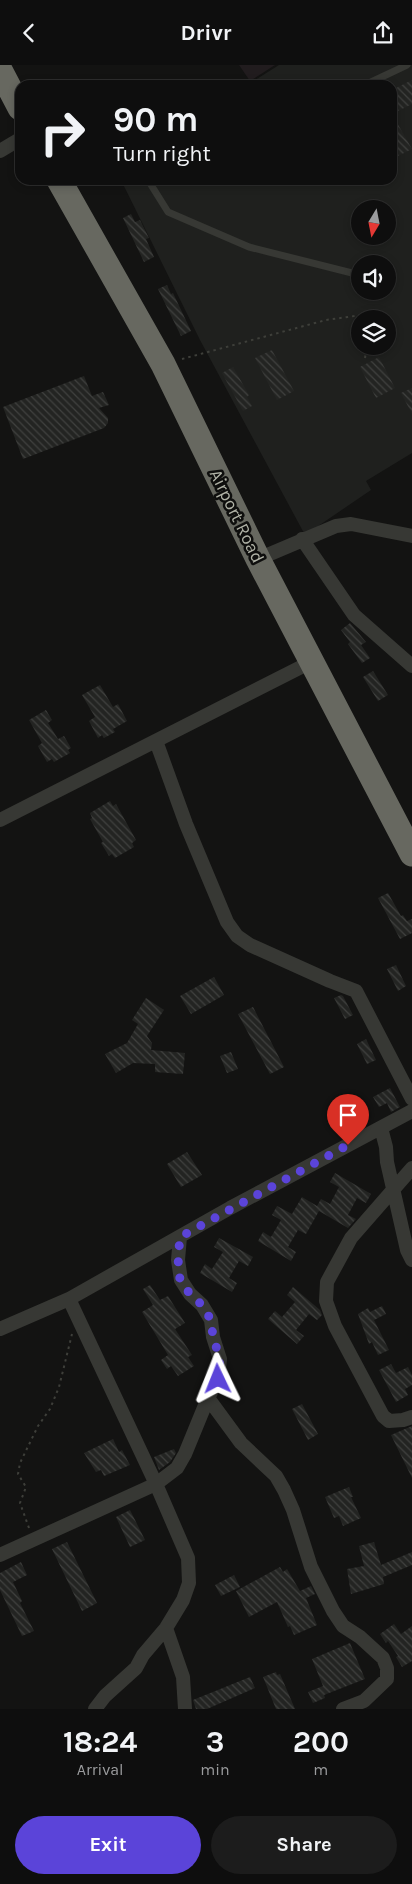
<!DOCTYPE html>
<style>
body{margin:0;font-family:Karla,sans-serif;background:#1c1c1c;color:#f1f3f6;height:100vh;display:flex;flex-direction:column;font-size:19px;white-space:nowrap}
*{box-sizing:border-box;margin:0}
p{font-size:16px;color:#9b9c9e}
.icon{flex:none;width:28px;height:28px;fill:none;stroke:currentColor;stroke-width:2;stroke-linecap:round;stroke-linejoin:round}
.map{position:relative;height:1644px;overflow:hidden}
.panel{display:flex;flex-direction:column;background:#0e0e0e;flex:1}
.panel>*{flex:none}
.guide{position:absolute;left:15px;top:15px;width:382px;height:105px;border-radius:15px;box-shadow:0 2px 8px #0003,0 0 0 1px #2e2e2e;background:#0e0e0e;color:#f1f3f6;overflow:hidden}
.needle{width:32px;rotate:190deg}
.tools{position:absolute;left:351px;top:135px;display:grid;gap:10px}
.tools a{display:grid;place-items:center;width:45px;height:45px;border-radius:50%;background:#0e0e0e;box-shadow:0 2px 8px #0003,0 0 0 1px #2e2e2e;font-size:25px}
.pin{position:absolute;display:grid;place-items:center;width:42px;height:42px;color:#fff;margin:-51px -21px;border-radius:50% 50% 50% 0;rotate:-45deg;box-shadow:0 0 5px #0007}
.pin .icon{rotate:45deg}
.me{position:absolute;width:55px;margin:-28px;rotate:358deg;stroke-linejoin:round;filter:drop-shadow(0 0 4px #0008)}
.turn{display:flex;align-items:center;gap:18px;height:105px;padding:0 15px;font-size:22px}
.turn .icon{width:65px;height:65px;stroke-width:2.5}
.turn b{display:block;font-size:35px;line-height:42px}
.eta{display:flex;justify-content:space-evenly;align-items:center;height:85px;text-align:center}
.eta b{font-size:30px;font-weight:700;line-height:35px}
.button{display:flex;gap:10px;margin-top:auto;padding:10px 15px}
.button a{flex:1;height:58px;border-radius:30px;background:#5b44d9;color:#fff;font-size:20px;font-weight:700;line-height:58px;text-align:center}
.button a+a{background:#1c1c1c;color:#f1f3f6}
header{display:flex;justify-content:space-between;align-items:center;height:65px;padding:0 15px;background:#0e0e0e;font-size:22px;font-weight:700}
.map>svg:first-child{display:block}
.built{fill:#1f201e;fill-rule:evenodd}
.grass{fill:#211c1e}
.building{fill:url(#building-back-hatch)}
.lines{fill:none;stroke-linecap:round;stroke-linejoin:round}
.path{stroke:#3e3f3a;stroke-width:2;stroke-dasharray:2.5 4;stroke-linecap:butt}
.lane{stroke:#373834;stroke-width:7}
.street{stroke:#373834;stroke-width:14}
.highway{stroke:#676860;stroke-width:25}
.route{stroke:#5b44d9;stroke-width:9;stroke-dasharray:0 16.2}
.labels{text-anchor:middle;stroke-width:5;stroke-linejoin:round;paint-order:stroke}
.street-label{font-size:18px;fill:#b0b2a6;stroke:#0e0e0d}
</style>
<header><svg class="icon" aria-label="back" viewBox="0 0 24 24"><path d="M15 5l-7 7 7 7"/></svg>Drivr<svg class="icon" aria-label="share" viewBox="0 0 24 24"><path d="M12 15V3M7 8l5-5 5 5M5 13v7h14v-7"/></svg></header>
<div class="map">
<svg width="412" height="1644" viewBox="0 0 412 1644">
<defs>
<pattern id="building-back-hatch" width="6" height="6" patternUnits="userSpaceOnUse" patternTransform="scale(1.25)"><rect width="6" height="6" fill="#232422"/><path d="M-1 5l2 2M0 0l6 6M5-1l2 2" fill="none" stroke="#40413f"/></pattern>
</defs>
<rect width="100%" height="100%" fill="#131312"/>
<path class="built" d="M 279,0 L 412,0 L 412,388 L 366,416 L 371,425 L 305,470 L 200,275 L 121,115 L 392,115 L 392,20 L 247,20 ZM 360,144 L 388,144 L 388,171 L 360,171 ZM 360,199 L 388,199 L 388,226 L 360,226 ZM 360,254 L 388,254 L 388,281 L 360,281 Z"/>
<path class="grass" d="M 239,0 L 275,0 L 250,16 Z"/>
<path class="building" d="M 412,15 L 412,39 L 392,49 L 392,25 Z
M 392,49 L 412,84 L 392,94 Z
M 131,149 L 135,157 L 140,155 L 149,173 L 146,174 L 154,192 L 144,197 L 123,153 Z
M 167,220 L 171,229 L 173,228 L 191,266 L 181,271 L 158,224 Z
M 272,285 L 294,326 L 277,335 L 255,293 Z
M 379,292 L 395,323 L 376,333 L 360,302 Z
M 233,302 L 249,330 L 247,332 L 252,341 L 243,346 L 222,308 Z
M 84,311 L 92,331 L 103,327 L 109,340 L 99,343 L 108,353 L 108,358 L 104,363 L 23,394 L 3,342 Z
M 412,323 L 412,349 L 401,328 Z
M 350,558 L 366,577 L 361,580 L 370,593 L 362,598 L 348,579 L 350,577 L 341,565 Z
M 373,606 L 388,630 L 378,636 L 363,612 Z
M 100,620 L 113,642 L 118,639 L 127,656 L 113,664 L 115,667 L 104,673 L 102,670 L 98,673 L 89,656 L 95,652 L 82,630 Z
M 46,645 L 52,655 L 48,658 L 58,674 L 64,671 L 71,683 L 68,685 L 70,688 L 54,697 L 52,694 L 47,697 L 38,681 L 42,678 L 29,655 Z
M 110,736 L 113,741 L 116,739 L 136,775 L 132,778 L 134,782 L 115,793 L 112,789 L 109,791 L 101,778 L 103,777 L 90,754 L 92,753 L 90,748 Z
M 388,828 L 401,851 L 403,850 L 407,856 L 412,854 L 412,868 L 400,874 L 378,833 Z
M 396,900 L 406,921 L 398,926 L 387,904 Z
M 214,912 L 224,930 L 191,949 L 180,931 Z
M 341,930 L 343,931 L 353,950 L 345,954 L 334,933 Z
M 146,933 L 164,945 L 147,971 L 152,978 L 151,985 L 185,988 L 183,1009 L 155,1007 L 155,999 L 133,998 L 116,1008 L 105,989 L 127,978 L 138,959 L 132,955 Z
M 253,942 L 284,1002 L 270,1009 L 238,949 Z
M 366,974 L 376,995 L 367,999 L 357,979 Z
M 231,987 L 238,1004 L 227,1008 L 220,991 Z
M 390,1023 L 400,1042 L 391,1047 L 387,1038 L 379,1042 L 373,1032 Z
M 187,1087 L 202,1110 L 181,1122 L 167,1099 Z
M 335,1108 L 371,1129 L 366,1138 L 357,1133 L 348,1150 L 356,1154 L 348,1163 L 319,1146 L 306,1169 L 298,1165 L 288,1182 L 296,1187 L 291,1196 L 258,1176 L 263,1167 L 271,1172 L 281,1155 L 272,1150 L 277,1141 L 292,1149 L 302,1132 L 317,1141 L 321,1134 L 330,1139 L 339,1122 L 330,1117 Z
M 219,1173 L 253,1192 L 248,1201 L 239,1196 L 229,1213 L 237,1218 L 232,1227 L 200,1208 L 205,1199 L 212,1204 L 223,1187 L 214,1182 Z
M 150,1220 L 160,1235 L 168,1231 L 185,1258 L 175,1264 L 192,1290 L 188,1292 L 194,1301 L 178,1311 L 171,1301 L 167,1304 L 161,1295 L 168,1290 L 142,1247 L 153,1240 L 143,1224 Z
M 293,1222 L 320,1245 L 322,1250 L 317,1255 L 309,1249 L 296,1265 L 304,1271 L 297,1279 L 268,1254 L 275,1246 L 282,1252 L 295,1237 L 287,1230 Z
M 382,1241 L 386,1249 L 374,1255 L 389,1285 L 378,1290 L 372,1277 L 369,1279 L 358,1249 L 368,1243 L 370,1247 Z
M 391,1299 L 396,1308 L 408,1302 L 412,1310 L 412,1320 L 405,1324 L 408,1330 L 396,1337 L 379,1305 Z
M 302,1339 L 318,1369 L 308,1375 L 292,1344 Z
M 412,1361 L 412,1413 L 391,1370 Z
M 113,1374 L 119,1387 L 122,1385 L 130,1400 L 104,1411 L 101,1405 L 96,1407 L 84,1388 Z
M 174,1384 L 176,1388 L 170,1397 L 159,1405 L 154,1392 Z
M 349,1422 L 353,1432 L 351,1432 L 361,1453 L 343,1461 L 339,1451 L 334,1453 L 325,1432 Z
M 130,1445 L 145,1475 L 130,1482 L 116,1452 Z
M 67,1477 L 97,1538 L 82,1546 L 52,1484 Z
M 374,1477 L 381,1500 L 412,1487 L 412,1500 L 383,1512 L 384,1519 L 351,1529 L 347,1504 L 364,1501 L 359,1481 Z
M 21,1497 L 27,1510 L 13,1517 L 22,1536 L 20,1538 L 34,1566 L 22,1571 L 0,1525 L 0,1508 Z
M 280,1502 L 283,1507 L 287,1504 L 300,1526 L 311,1521 L 315,1529 L 306,1533 L 317,1560 L 294,1570 L 290,1561 L 288,1562 L 277,1537 L 249,1552 L 236,1526 Z
M 234,1510 L 240,1522 L 221,1531 L 215,1520 Z
M 394,1559 L 401,1569 L 412,1561 L 412,1596 L 402,1602 L 396,1592 L 398,1591 L 388,1576 L 386,1578 L 380,1569 Z
M 350,1578 L 365,1614 L 324,1630 L 325,1633 L 313,1638 L 308,1627 L 323,1621 L 312,1594 Z
M 276,1607 L 277,1610 L 280,1609 L 295,1644 L 276,1644 L 263,1612 Z
M 250,1612 L 255,1623 L 207,1644 L 196,1644 L 193,1635 Z"/>
<g class="lines">
<path class="path" d="M 365,293 L 367,281
M 182,294 L 326,255 L 362,250 L 369,254
M 29,1463 L 20,1438 L 26,1422 L 18,1409 L 20,1398 L 38,1361 L 50,1344 L 59,1322 L 72,1269"/>
<path class="lane" d="M 358,20 L 369,18 L 407,0
M 148,115 L 168,147 L 249,182 L 360,210"/>
<path class="street" d="M 0,86 L 20,74
M 302,474 L 354,550 L 412,601
M 258,494 L 336,461 L 351,459 L 412,471
M 156,676 L 186,759 L 227,857 L 237,871 L 250,880 L 330,916 L 356,926 L 412,1034
M 0,755 L 311,597
M 381,1063 L 386,1082 L 387,1097 L 407,1185 L 412,1195
M 412,1103 L 351,1173 L 327,1217 L 326,1236 L 335,1261 L 383,1351 L 389,1356 L 403,1355 L 412,1352
M 69,1234 L 156,1419 L 188,1493 L 189,1518 L 183,1535 L 166,1563 L 143,1590 L 136,1603 L 105,1631 L 95,1644
M 0,1264 L 69,1234 L 230,1143 L 412,1046
M 208,1333 L 241,1378 L 276,1411 L 284,1425 L 293,1445 L 311,1502 L 333,1546 L 343,1561 L 360,1572 L 383,1593 L 387,1603 L 387,1614 L 364,1636 L 343,1644
M 0,1490 L 156,1419 L 177,1403 L 185,1389 L 208,1333 L 218,1314 L 220,1294 L 213,1272 L 211,1255 L 202,1240 L 190,1229 L 181,1215 L 178,1195 L 180,1172
M 166,1563 L 183,1612 L 185,1644"/>
<path class="highway" d="M 0,5 L 20,43
M 59,115 L 163,299 L 258,494 L 412,789"/>
</g>
<g class="lines">
<path class="route" d="M 218,1314 L 220,1294 L 213,1272 L 211,1255 L 202,1240 L 190,1229 L 180,1215 L 178,1194 L 180,1172 L 348,1080"/>
</g>
<g class="labels">
<g class="street-label">
<text transform="translate(237 451) rotate(64)" y="6">Airport Road</text>
</g>
</g>
</svg>
<div class="tools">
<a><svg class="needle" viewBox="-14 -14 28 28"><path d="M0-13l5 13h-10z" fill="#e53935"/><path d="M0 13l5-13h-10z" fill="#9b9c9e"/></svg></a>
<a><svg class="icon" aria-label="sound" viewBox="0 0 24 24"><path d="M4 9h4l5-4v14l-5-4H4zM17 9q2 3 0 6"/></svg></a>
<a><svg class="icon" aria-label="layers" viewBox="0 0 24 24"><path d="M12 4l9 5-9 5-9-5zM3 14l9 5 9-5"/></svg></a>
</div>
<div class="pin" style="left:348px;top:1080px;background:#d93025"><svg class="icon" aria-label="arrive" viewBox="0 0 24 24"><path d="M6 21V4h12l-3 4 3 4H6"/></svg></div>
<svg class="me" style="left:218px;top:1314px" viewBox="-20 -20 40 40"><path d="M0-17L14 15 0 8-14 15z" fill="#5b44d9" stroke="#fff" stroke-width="4"/></svg>
<div class="guide">
<div class="turn"><svg class="icon" aria-label="right" viewBox="0 0 24 24"><path d="M7 20v-9h11M14 6l5 5-5 5"/></svg><div><b>90 m</b>Turn right</div></div>
</div>
</div>
<section class="panel">
<div class="eta">
<div><b>18:24</b><p>Arrival</p></div>
<div><b>3</b><p>min</p></div>
<div><b>200</b><p>m</p></div>
</div>
<div class="button"><a>Exit</a><a>Share</a></div>
</section>
